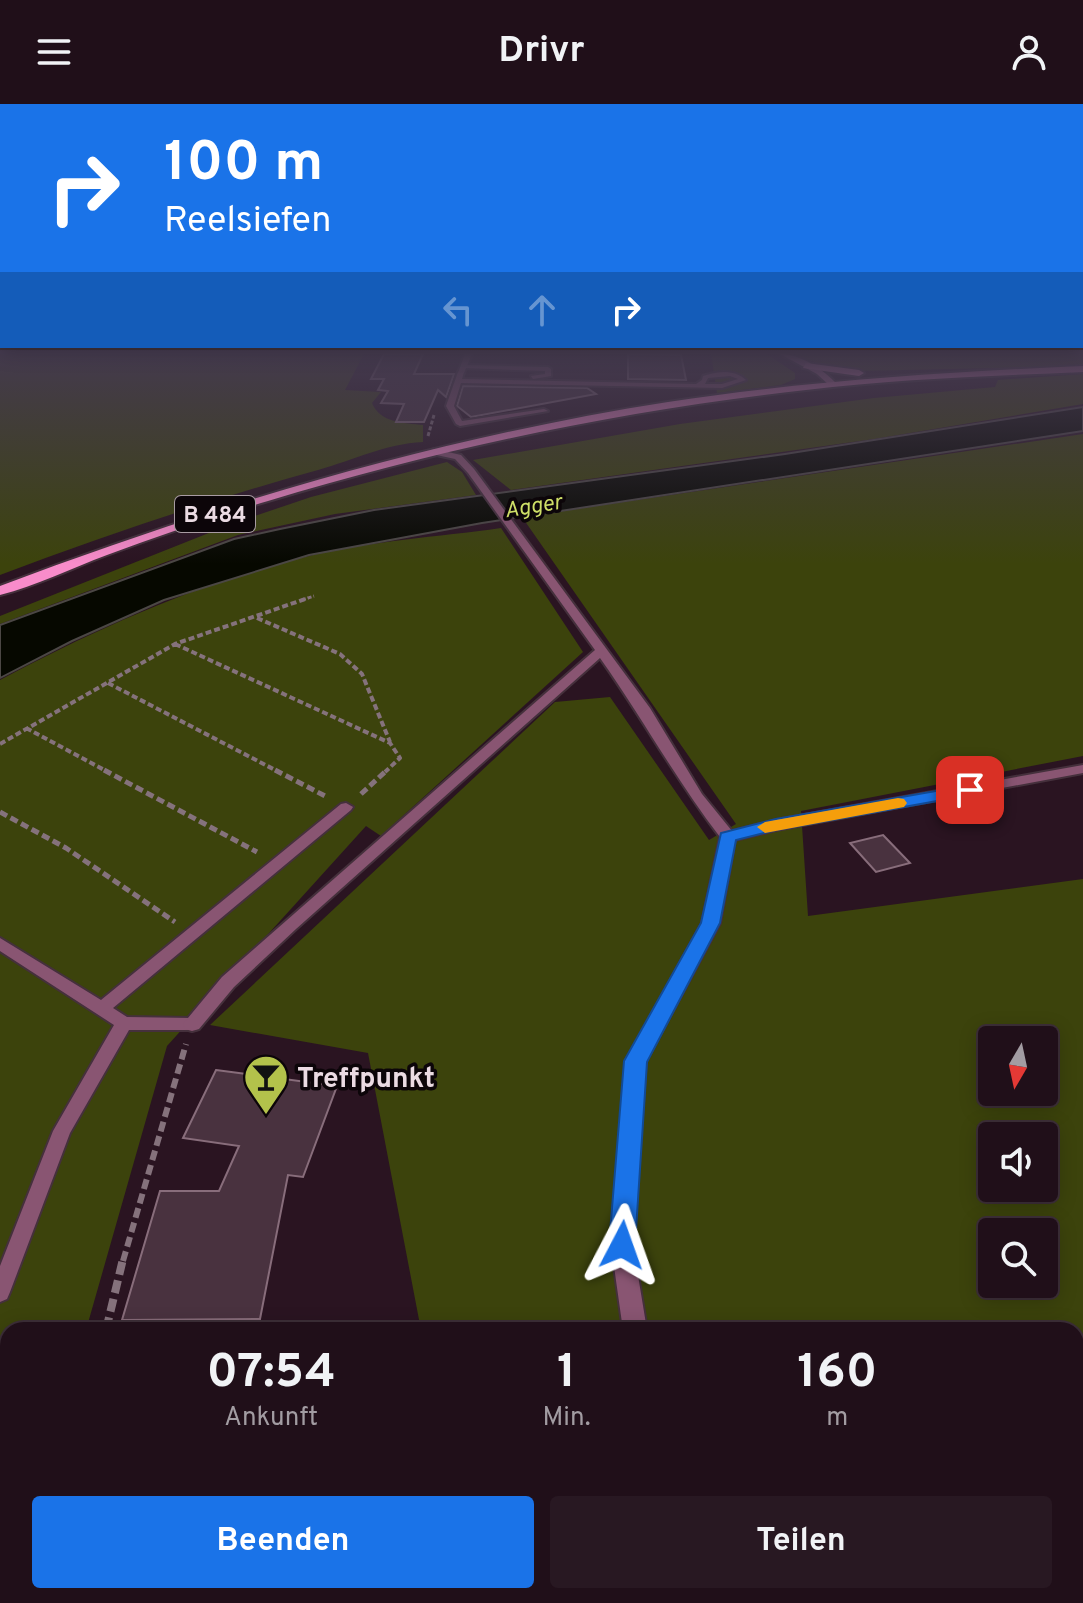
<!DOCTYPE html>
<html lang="de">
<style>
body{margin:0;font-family:Overpass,sans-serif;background:#281822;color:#f1f3f6;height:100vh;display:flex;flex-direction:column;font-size:30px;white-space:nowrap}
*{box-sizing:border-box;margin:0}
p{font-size:26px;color:#a29ca2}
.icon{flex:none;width:44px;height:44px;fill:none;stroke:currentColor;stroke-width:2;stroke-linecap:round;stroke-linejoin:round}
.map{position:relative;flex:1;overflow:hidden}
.drawer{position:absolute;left:0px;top:1218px;width:1084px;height:282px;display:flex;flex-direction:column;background:#200f19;border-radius:24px 24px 0 0;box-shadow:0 4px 20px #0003,0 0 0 2px #3d2f38}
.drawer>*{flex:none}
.hud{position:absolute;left:0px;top:0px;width:1084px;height:244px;box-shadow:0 4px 20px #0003,0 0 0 2px #3d2f38;background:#1a73e8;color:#fff;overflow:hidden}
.needle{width:52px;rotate:189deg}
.controls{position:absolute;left:978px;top:922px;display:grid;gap:16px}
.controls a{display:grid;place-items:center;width:80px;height:80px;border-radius:8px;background:#200f19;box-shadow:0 4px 20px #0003,0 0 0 2px #3d2f38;font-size:40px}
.pin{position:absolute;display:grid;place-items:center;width:68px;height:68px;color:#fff;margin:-34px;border-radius:16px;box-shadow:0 4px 12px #0006}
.me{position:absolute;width:88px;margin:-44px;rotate:4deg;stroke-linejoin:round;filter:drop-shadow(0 0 6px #0008)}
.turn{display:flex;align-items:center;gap:28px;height:168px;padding:0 32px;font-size:36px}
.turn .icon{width:104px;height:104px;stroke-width:2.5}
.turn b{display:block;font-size:56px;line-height:68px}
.lanes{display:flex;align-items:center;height:76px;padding:0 32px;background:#0003;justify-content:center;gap:40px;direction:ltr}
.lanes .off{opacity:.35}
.eta{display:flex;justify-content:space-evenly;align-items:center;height:136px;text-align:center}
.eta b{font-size:48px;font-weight:700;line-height:56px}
.action{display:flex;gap:16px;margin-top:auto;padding:16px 32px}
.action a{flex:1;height:92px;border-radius:8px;background:#1a73e8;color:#fff;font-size:32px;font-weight:700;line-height:92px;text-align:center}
.action a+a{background:#281822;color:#f1f3f6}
header{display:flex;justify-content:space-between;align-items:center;height:104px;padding:0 32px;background:#200f19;font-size:36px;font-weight:700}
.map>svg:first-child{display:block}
.green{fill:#3c430c;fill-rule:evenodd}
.water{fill:#060800;stroke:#4b4744;stroke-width:2}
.building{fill:#49323f;stroke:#886d7b;stroke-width:2}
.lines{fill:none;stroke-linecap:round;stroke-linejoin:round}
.lane-casing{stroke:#45303c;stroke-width:4}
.street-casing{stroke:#45303c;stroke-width:4}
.secondary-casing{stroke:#45303c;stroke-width:4}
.primary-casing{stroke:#45303c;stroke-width:4}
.path-far4{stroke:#85727c;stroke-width:3;stroke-dasharray:4 2;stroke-linecap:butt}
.path-far3{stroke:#85727c;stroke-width:4;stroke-dasharray:6 3;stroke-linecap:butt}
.path-far2{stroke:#85727c;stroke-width:5;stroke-dasharray:8 4;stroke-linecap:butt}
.path-far1{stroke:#85727c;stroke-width:6;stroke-dasharray:10 5;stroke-linecap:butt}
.path{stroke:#85727c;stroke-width:8;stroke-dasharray:13 6;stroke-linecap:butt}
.lane{fill:#895572;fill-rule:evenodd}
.street{fill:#895572;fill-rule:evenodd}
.secondary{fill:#c774a4;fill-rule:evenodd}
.primary{fill:#f88cca;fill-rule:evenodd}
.route{fill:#1a73e8;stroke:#114b97;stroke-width:2}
.slow{fill:#f59e0b}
.labels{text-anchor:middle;stroke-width:7;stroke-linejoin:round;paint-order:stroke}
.far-water-label{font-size:22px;font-style:italic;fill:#cede67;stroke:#0c0509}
.shield{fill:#0c0509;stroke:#a89ba2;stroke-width:2}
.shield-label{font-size:22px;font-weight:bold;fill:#ebdbe3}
.near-poi-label{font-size:28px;font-weight:bold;fill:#ebdbe3;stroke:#0c0509;text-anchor:start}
</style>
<header><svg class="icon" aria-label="menu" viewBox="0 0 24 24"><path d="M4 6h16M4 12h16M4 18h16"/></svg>Drivr<svg class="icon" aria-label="person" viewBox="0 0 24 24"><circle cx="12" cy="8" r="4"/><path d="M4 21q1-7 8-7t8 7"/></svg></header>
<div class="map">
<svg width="1083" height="1499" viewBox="0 0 1083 1499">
<rect width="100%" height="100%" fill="#2a1421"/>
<path class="green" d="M 0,250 L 364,250 L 345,286 L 381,288 L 372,299 C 380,319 404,319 423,321 L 423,338 C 385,340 354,356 318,366 C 210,396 105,431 0,471 Z
M 711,250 L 767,250 L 795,269 L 795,275 L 781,281 L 717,289 Z
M 792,250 L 1083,250 L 1083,262 L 857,267 L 830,264 Z
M 1083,270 L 1083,300 L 874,335 L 511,386 L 473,356 L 680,320 L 874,294 L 995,283 L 998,276 Z
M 1083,330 L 1083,652 L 801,707 L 808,812 L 1083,775 L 1083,1365 L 1076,1370 L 1076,1226 L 421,1226 L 368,949 L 210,921 L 555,598 L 610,593 L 709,736 L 736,720 L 522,413 ZM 992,936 L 1044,936 L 1044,988 L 992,988 ZM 992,1032 L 1044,1032 L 1044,1084 L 992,1084 ZM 992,1128 L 1044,1128 L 1044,1180 L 992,1180 Z
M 447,358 L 462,368 L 476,391 L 335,410 L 238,431 L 0,520 L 0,512 L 234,419 L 311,393 Z
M 501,424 L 583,548 L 381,732 L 366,722 L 167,942 L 86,1226 L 8,1226 L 8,1492 L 916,1492 L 907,1499 L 0,1499 L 0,576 C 97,524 201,478 309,452 C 370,437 438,433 501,424 Z"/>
<path class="water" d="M 1083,303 L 1083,327 L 482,419 L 309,451 L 164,496 L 72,537 L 0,574 L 0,521 L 234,435 L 280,425 L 374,406 L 785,350 Z"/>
<path class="building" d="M 384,250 L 423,250 L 414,270 L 454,270 L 446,293 L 438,286 L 424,318 L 396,318 L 404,300 L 381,299 L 388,287 L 378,286 L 384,275 L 371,275 Z
M 628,250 L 681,251 L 686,276 L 628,275 Z
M 463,282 L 587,284 L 596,290 L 471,313 L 457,302 Z
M 883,731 L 910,759 L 876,768 L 850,739 Z
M 216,966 L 337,982 L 303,1073 L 288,1071 L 260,1215 L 122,1216 L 160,1087 L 219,1087 L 239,1042 L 183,1034 Z"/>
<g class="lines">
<g class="lane-casing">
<path id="lane" d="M 462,261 L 548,263 L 551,265 L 551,272 L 533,275 L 531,272 L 545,270 L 545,267 L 464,264 Z
M 461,266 L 464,268 L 462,275 L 696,280 L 702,276 L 703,272 C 718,267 734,265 746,276 L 722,284 L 461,279 L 454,302 L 462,317 L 544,305 L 548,307 L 460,322 L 456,320 L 446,302 L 458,268 ZM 730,272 L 738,275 L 722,280 L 705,280 L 708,274 Z
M 346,699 L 353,703 L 351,706 L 113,904 L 127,913 L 192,914 L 198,915 L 200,920 L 198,925 L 192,926 L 129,926 L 70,1029 L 10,1188 L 7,1195 L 0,1198 L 0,1162 L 53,1027 L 114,921 L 0,847 L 0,834 L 101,896 L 341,700 Z"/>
</g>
<g class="street-casing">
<path id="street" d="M 465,250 L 472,250 L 464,269 L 458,269 Z
M 435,345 L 461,351 L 474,365 L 650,604 L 702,690 L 732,727 L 776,716 L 1083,661 L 1083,669 L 776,726 L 735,736 L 720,819 L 646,957 L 633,1141 L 647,1226 L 623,1226 L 611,1141 L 626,957 L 702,819 L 720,733 C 676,676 642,613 600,554 L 296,825 L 234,883 L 199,925 L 192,927 L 185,925 L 183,920 L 222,873 L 595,546 L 468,369 L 455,355 L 432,350 L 432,346 Z
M 662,1492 L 690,1492 L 692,1499 L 662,1499 Z"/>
</g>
<g class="secondary-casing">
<path id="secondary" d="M 780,250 C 800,250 823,265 837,280 L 830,282 L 817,270 Z"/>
</g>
<g class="primary-casing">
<path id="primary" d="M 806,259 L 859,266 L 864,269 L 859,272 L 803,264 Z
M 1083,262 L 1083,268 C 990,272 898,275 806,286 C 624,306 443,344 268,397 C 214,413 160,431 107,451 C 72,464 36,482 0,491 L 0,482 C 217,400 438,334 668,298 C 806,277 944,268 1083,262 Z"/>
</g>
<path class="path-far4" d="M 428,332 L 434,311
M 302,496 L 314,492"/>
<path class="path-far3" d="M 257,514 L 340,550 L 362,570 L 390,638
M 175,540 L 390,639 L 400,654 L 385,668
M 108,579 L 279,668
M 26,624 L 108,668
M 0,640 L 175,540 L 308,494"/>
<path class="path-far2" d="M 104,666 L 257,748
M 275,666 L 327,693
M 361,690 L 387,666
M 0,708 L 66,744 L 175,818"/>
<path class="path-far1" d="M 123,1157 L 186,940"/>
<path class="path" d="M 106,1226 L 123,1155
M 52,1499 L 53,1492"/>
<use href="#lane" class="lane"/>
<use href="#street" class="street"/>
<use href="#secondary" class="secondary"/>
<use href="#primary" class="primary"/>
</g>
<linearGradient id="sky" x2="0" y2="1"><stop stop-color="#170b12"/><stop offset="0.54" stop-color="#443a4e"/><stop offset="1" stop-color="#443a4e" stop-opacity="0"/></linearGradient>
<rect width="1083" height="460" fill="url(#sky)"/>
<path class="route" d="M 970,681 L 976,683 L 978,686 L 976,690 L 776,726 L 736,736 L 720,819 L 647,958 L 635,1141 L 631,1150 L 622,1153 L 613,1150 L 609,1141 L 624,957 L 701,819 L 721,729 L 776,715 Z"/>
<path class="slow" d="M 898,694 L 904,695 L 907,699 L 904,703 L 765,729 L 757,723 L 765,718 Z"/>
<defs>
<g id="bar-pin" transform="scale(2.3)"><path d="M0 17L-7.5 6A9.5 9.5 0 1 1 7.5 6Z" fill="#b3c24b" stroke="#0c0509"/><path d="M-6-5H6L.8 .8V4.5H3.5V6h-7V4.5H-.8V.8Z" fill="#111"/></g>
</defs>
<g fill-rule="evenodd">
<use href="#bar-pin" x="266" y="973"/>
</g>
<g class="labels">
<g class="far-water-label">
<text transform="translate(533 401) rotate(-9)" y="8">Agger</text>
</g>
<rect class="shield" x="175" y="392" width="80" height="36" rx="6"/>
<g class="shield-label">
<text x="215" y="418">B 484</text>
</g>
<g class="near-poi-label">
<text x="297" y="983">Treffpunkt</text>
</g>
</g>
</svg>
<div class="controls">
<a><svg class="needle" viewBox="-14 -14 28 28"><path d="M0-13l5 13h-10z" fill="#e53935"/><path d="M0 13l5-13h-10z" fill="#a29ca2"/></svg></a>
<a><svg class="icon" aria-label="sound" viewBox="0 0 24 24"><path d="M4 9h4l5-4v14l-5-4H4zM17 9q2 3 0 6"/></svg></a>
<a><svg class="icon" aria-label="search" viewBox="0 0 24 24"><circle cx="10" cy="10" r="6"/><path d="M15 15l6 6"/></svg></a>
</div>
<div class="pin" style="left:970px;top:686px;background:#d93025"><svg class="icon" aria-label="arrive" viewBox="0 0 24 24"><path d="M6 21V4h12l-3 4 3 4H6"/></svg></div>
<svg class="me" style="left:622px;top:1141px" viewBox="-20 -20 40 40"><path d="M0-17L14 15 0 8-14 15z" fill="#1a73e8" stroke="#fff" stroke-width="4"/></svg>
<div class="hud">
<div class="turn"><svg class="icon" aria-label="right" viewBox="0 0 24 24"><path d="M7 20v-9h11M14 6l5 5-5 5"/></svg><div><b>100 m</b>Reelsiefen</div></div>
<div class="lanes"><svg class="icon off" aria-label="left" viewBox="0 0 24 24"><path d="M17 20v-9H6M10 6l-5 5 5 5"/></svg><svg class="icon off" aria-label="ahead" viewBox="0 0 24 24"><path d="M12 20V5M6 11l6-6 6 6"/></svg><svg class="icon" aria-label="right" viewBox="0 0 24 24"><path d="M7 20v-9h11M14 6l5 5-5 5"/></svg></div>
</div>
<section class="drawer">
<div class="eta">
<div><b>07:54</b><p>Ankunft</p></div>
<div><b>1</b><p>Min.</p></div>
<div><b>160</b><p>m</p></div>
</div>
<div class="action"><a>Beenden</a><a>Teilen</a></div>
</section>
</div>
